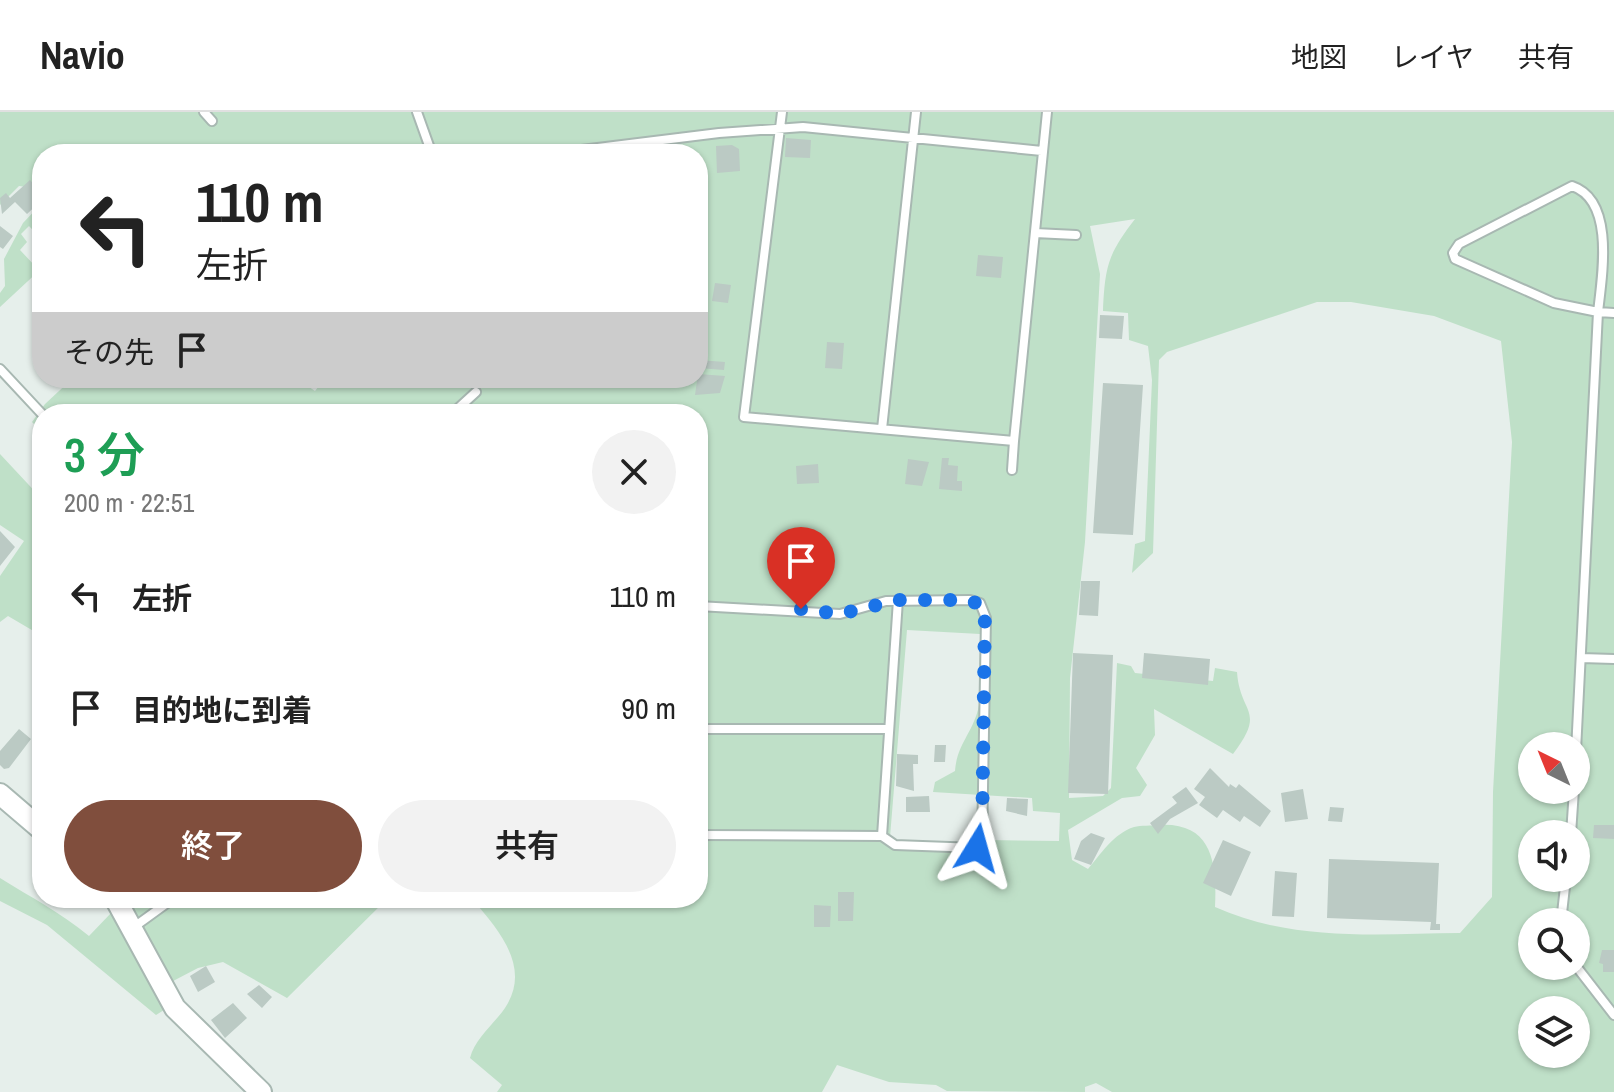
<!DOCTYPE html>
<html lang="ja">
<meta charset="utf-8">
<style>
body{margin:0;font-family:"Archivo Narrow","Noto Sans JP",sans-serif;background:#f2f2f2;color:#222;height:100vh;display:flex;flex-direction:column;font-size:30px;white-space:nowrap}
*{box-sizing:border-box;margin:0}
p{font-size:26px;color:#767676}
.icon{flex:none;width:44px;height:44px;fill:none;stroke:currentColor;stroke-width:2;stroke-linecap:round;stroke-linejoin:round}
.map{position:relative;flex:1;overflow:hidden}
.panel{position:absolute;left:32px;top:292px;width:676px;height:504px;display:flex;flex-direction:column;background:#fff;border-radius:32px;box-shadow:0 2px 6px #0004}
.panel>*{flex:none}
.guide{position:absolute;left:32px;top:32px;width:676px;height:244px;border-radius:32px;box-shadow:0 2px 6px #0004;background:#fff;color:#222;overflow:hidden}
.needle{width:52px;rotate:317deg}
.buttons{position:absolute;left:1518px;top:620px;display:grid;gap:16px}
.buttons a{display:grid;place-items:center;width:72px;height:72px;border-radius:50%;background:#fff;box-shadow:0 2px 6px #0004;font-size:40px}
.pin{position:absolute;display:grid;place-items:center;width:68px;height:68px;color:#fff;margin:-82px -34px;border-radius:50% 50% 50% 0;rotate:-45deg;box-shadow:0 0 8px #0007}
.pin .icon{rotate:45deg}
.me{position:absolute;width:88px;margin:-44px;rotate:8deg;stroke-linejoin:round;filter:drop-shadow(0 0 6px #0008)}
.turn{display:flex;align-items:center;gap:28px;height:168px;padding:0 32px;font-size:36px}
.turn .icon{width:104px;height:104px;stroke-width:2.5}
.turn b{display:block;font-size:56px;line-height:68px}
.then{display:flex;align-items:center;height:76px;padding:0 32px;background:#0003;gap:16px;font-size:30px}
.round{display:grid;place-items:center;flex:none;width:84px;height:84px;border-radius:42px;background:#f2f2f2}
.headline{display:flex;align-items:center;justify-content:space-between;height:136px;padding:0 32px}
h1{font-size:48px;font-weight:600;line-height:60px;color:#1e9e55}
.cta{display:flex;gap:16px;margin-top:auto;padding:16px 32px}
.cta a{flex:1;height:92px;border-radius:48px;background:#804e3d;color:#fff;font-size:32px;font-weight:600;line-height:92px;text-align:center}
.cta a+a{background:#f2f2f2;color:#222}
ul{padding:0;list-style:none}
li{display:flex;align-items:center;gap:24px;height:112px;padding:0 32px}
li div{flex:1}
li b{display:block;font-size:30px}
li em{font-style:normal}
header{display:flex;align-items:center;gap:48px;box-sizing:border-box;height:112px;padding:0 40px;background:#fff;border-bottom:2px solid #e0e0e0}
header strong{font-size:38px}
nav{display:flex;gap:44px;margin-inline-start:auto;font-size:28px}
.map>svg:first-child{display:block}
.green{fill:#bfe0c8;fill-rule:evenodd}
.building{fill:#bbcac4}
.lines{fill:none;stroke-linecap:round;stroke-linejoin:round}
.service-casing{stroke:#a8b8b2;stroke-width:12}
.tertiary-casing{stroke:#a8b8b2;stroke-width:24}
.service{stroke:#fff;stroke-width:8}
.tertiary{stroke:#fff;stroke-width:20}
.route{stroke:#1a73e8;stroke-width:14;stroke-dasharray:0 25.2}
</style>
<header>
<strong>Navio</strong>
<nav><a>地図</a><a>レイヤ</a><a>共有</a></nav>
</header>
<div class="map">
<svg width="1614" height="980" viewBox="0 0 1614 980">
<rect width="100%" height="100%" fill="#e6efeb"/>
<path class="green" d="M 0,0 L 1614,0 L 1614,980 L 1112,980 L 1096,971 L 1085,975 L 1085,980 L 947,979 L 936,973 L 889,970 L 837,953 L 822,980 L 497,980 L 502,973 L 470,946 C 474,930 487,918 498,905 C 536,862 503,822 471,786 L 698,786 L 698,302 L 42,302 L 42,320 L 32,310 L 45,292 L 73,266 L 264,266 L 270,271 L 296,266 L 315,279 L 325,266 L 698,266 L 698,42 L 42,42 L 42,77 L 19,74 L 0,93 ZM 1135,107 C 1108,142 1105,154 1103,199 L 1128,201 L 1129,228 L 1148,234 L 1152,268 L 1145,429 L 1135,432 L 1132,461 L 1153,441 L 1159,248 L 1167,240 L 1317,190 L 1351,190 L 1434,204 L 1501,229 L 1512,330 L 1493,680 L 1492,785 L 1460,821 C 1377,822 1293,830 1215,795 C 1217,752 1213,710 1159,713 C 1151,714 1141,713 1134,715 C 1114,721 1100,743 1088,757 L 1072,748 L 1068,718 L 1122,686 L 1140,684 L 1147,673 L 1136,656 L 1155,623 L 1154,597 L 1233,642 C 1267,597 1240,603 1237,560 L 1215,556 L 1213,569 L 1135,561 L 1131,554 L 1117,551 L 1111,676 L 1103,684 L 1069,686 L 1070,566 L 1085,430 L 1100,162 L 1090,114 ZM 907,518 L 980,522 C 980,545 983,571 979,593 C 974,620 957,631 955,659 L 935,670 L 933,680 L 1032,686 L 1033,699 L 1060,701 L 1059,729 L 988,728 L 986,736 L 976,741 L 903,738 L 890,725 ZM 1532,634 L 1576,634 L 1576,678 L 1532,678 ZM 1532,722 L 1576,722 L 1576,766 L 1532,766 ZM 1532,810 L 1576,810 L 1576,854 L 1532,854 ZM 1532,898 L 1576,898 L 1576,942 L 1532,942 Z
M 42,91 L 42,128 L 29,114 L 21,122 L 27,130 L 20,138 L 36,155 L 42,150 L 42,156 L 0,195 L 0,181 L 5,174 L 4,147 L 23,111 Z
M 0,342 L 42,387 L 42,524 L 8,504 L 0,510 L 0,464 L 24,429 L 0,413 Z
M 0,766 C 32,786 60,800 89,824 L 112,800 L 142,786 L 388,786 L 287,886 L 223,850 L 198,856 L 154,879 L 164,898 L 156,903 L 47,813 L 0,789 Z"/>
<path class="building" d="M 786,26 L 811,28 L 810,46 L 785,45 Z
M 732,33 L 739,37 L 740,59 L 717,61 L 716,34 Z
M 30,68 L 42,82 L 42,88 L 27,102 L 15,90 L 2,102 L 0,86 L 6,81 L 10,86 Z
M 0,114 L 13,124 L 3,137 L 0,135 Z
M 978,143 L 1003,145 L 1001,166 L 976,164 Z
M 715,171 L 731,173 L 728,191 L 712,189 Z
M 1100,203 L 1124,204 L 1122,227 L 1099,226 Z
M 827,230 L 844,231 L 842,257 L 825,256 Z
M 698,248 L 725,250 L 724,258 L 698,256 Z
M 698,262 L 725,264 L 720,281 L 695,283 Z
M 1103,271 L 1143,273 L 1133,423 L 1093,421 Z
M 942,346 L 949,346 L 948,353 L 958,354 L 957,369 L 962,369 L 962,379 L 939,377 Z
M 908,347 L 929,350 L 922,374 L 905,372 Z
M 818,352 L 819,371 L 797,372 L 796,354 Z
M 0,419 L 15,435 L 0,454 Z
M 1081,469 L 1100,469 L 1098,504 L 1079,503 Z
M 1073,541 L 1113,543 L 1108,682 L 1068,681 Z
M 1144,541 L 1210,547 L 1208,573 L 1142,566 Z
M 19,617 L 31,627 L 9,656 L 4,657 L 0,653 L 0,639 Z
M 935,633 L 946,633 L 945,650 L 934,650 Z
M 897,642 L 918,643 L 918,652 L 913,652 L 914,679 L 896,674 Z
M 1210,656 L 1229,675 L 1230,672 L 1236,676 L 1239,672 L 1271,699 L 1260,715 L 1244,704 L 1240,710 L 1223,698 L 1217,706 L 1199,693 L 1205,685 L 1194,677 Z
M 1186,675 L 1198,691 L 1170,707 L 1158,722 L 1150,711 L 1177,691 L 1172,685 Z
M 1303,677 L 1308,707 L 1285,710 L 1281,681 Z
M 929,684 L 930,700 L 906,700 L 906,685 Z
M 1007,686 L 1028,687 L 1027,704 L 1006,699 Z
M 1330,695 L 1344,696 L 1342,710 L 1328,709 Z
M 1594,713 L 1614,713 L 1614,727 L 1593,726 Z
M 1091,721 L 1105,726 L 1091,753 L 1074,747 L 1081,729 Z
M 1223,728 L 1251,740 L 1231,784 L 1203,771 Z
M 1329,747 L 1439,751 L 1436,812 L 1440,812 L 1440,818 L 1430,818 L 1431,810 L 1327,806 Z
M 1275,759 L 1297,761 L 1294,805 L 1272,804 Z
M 838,780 L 854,780 L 853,809 L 838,809 Z
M 814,793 L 831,794 L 830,815 L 814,815 Z
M 1602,838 L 1614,838 L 1614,860 L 1603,860 L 1603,852 L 1599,851 Z
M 206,854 L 215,870 L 198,880 L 190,864 Z
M 259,873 L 272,885 L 262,896 L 247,882 Z
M 233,891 L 247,906 L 225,926 L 211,908 Z"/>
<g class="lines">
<g class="service-casing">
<path id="service" d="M 204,0 L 212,9
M 417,0 L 432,42
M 782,0 L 744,305 L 1014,329 L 1047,0
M 549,42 L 719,21 L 803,15 L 1042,39
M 1572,74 C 1614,88 1603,158 1598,200 L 1554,191 L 1455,147 L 1453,141 L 1459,132 Z
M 1035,121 L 1076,123
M 0,257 L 42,302
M 452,302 L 476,280
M 882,317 L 916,0
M 1012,358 L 1014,329
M 698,494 L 840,502 L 886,489 L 970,488 L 980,491 L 986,506 L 982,732 L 977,736 L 895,733 L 882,724 L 698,723
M 1581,546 L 1614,547
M 698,617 L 888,617
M 1576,639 L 1598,200 L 1614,201
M 1571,722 L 1574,678
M 882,724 L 898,488
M 1561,810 L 1566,766
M 134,815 L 174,786
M 1576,854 L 1614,903"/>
</g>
<g class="tertiary-casing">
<path id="tertiary" d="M 0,682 L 42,718
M 115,786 L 175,896 L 261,980"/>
</g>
<use href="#service" class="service"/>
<use href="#tertiary" class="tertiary"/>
</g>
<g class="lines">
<path class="route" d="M 801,497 L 840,502 L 898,488 L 970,488 L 985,496 L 982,732 L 977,736"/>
</g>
</svg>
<div class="buttons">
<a><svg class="needle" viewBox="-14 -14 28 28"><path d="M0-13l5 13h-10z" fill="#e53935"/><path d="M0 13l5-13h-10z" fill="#767676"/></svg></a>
<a><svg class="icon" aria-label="sound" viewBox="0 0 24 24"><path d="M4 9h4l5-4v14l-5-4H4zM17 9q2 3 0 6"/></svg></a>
<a><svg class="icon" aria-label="search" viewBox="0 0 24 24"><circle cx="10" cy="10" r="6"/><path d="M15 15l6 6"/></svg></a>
<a><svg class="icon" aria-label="layers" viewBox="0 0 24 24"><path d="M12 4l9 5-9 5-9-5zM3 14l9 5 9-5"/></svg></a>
</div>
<div class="pin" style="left:801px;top:497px;background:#d93025"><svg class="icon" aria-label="arrive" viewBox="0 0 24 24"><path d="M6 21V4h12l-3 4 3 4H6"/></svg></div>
<svg class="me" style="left:977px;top:736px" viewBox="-20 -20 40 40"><path d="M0-17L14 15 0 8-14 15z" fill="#1a73e8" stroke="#fff" stroke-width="4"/></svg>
<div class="guide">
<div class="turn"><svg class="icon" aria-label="left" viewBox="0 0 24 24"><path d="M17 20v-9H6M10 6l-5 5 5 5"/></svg><div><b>110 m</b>左折</div></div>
<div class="then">その先<svg class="icon" aria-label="arrive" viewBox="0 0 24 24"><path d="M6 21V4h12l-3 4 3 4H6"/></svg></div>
</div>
<section class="panel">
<div class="headline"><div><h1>3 分</h1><p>200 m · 22:51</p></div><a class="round"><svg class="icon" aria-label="close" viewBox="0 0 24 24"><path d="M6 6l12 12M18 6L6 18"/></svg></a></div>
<ul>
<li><svg class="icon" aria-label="left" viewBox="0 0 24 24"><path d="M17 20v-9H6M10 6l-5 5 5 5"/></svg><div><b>左折</b></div><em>110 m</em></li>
<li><svg class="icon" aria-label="arrive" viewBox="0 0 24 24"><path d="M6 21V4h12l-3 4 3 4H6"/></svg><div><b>目的地に到着</b></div><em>90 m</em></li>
</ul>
<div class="cta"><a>終了</a><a>共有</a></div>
</section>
</div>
